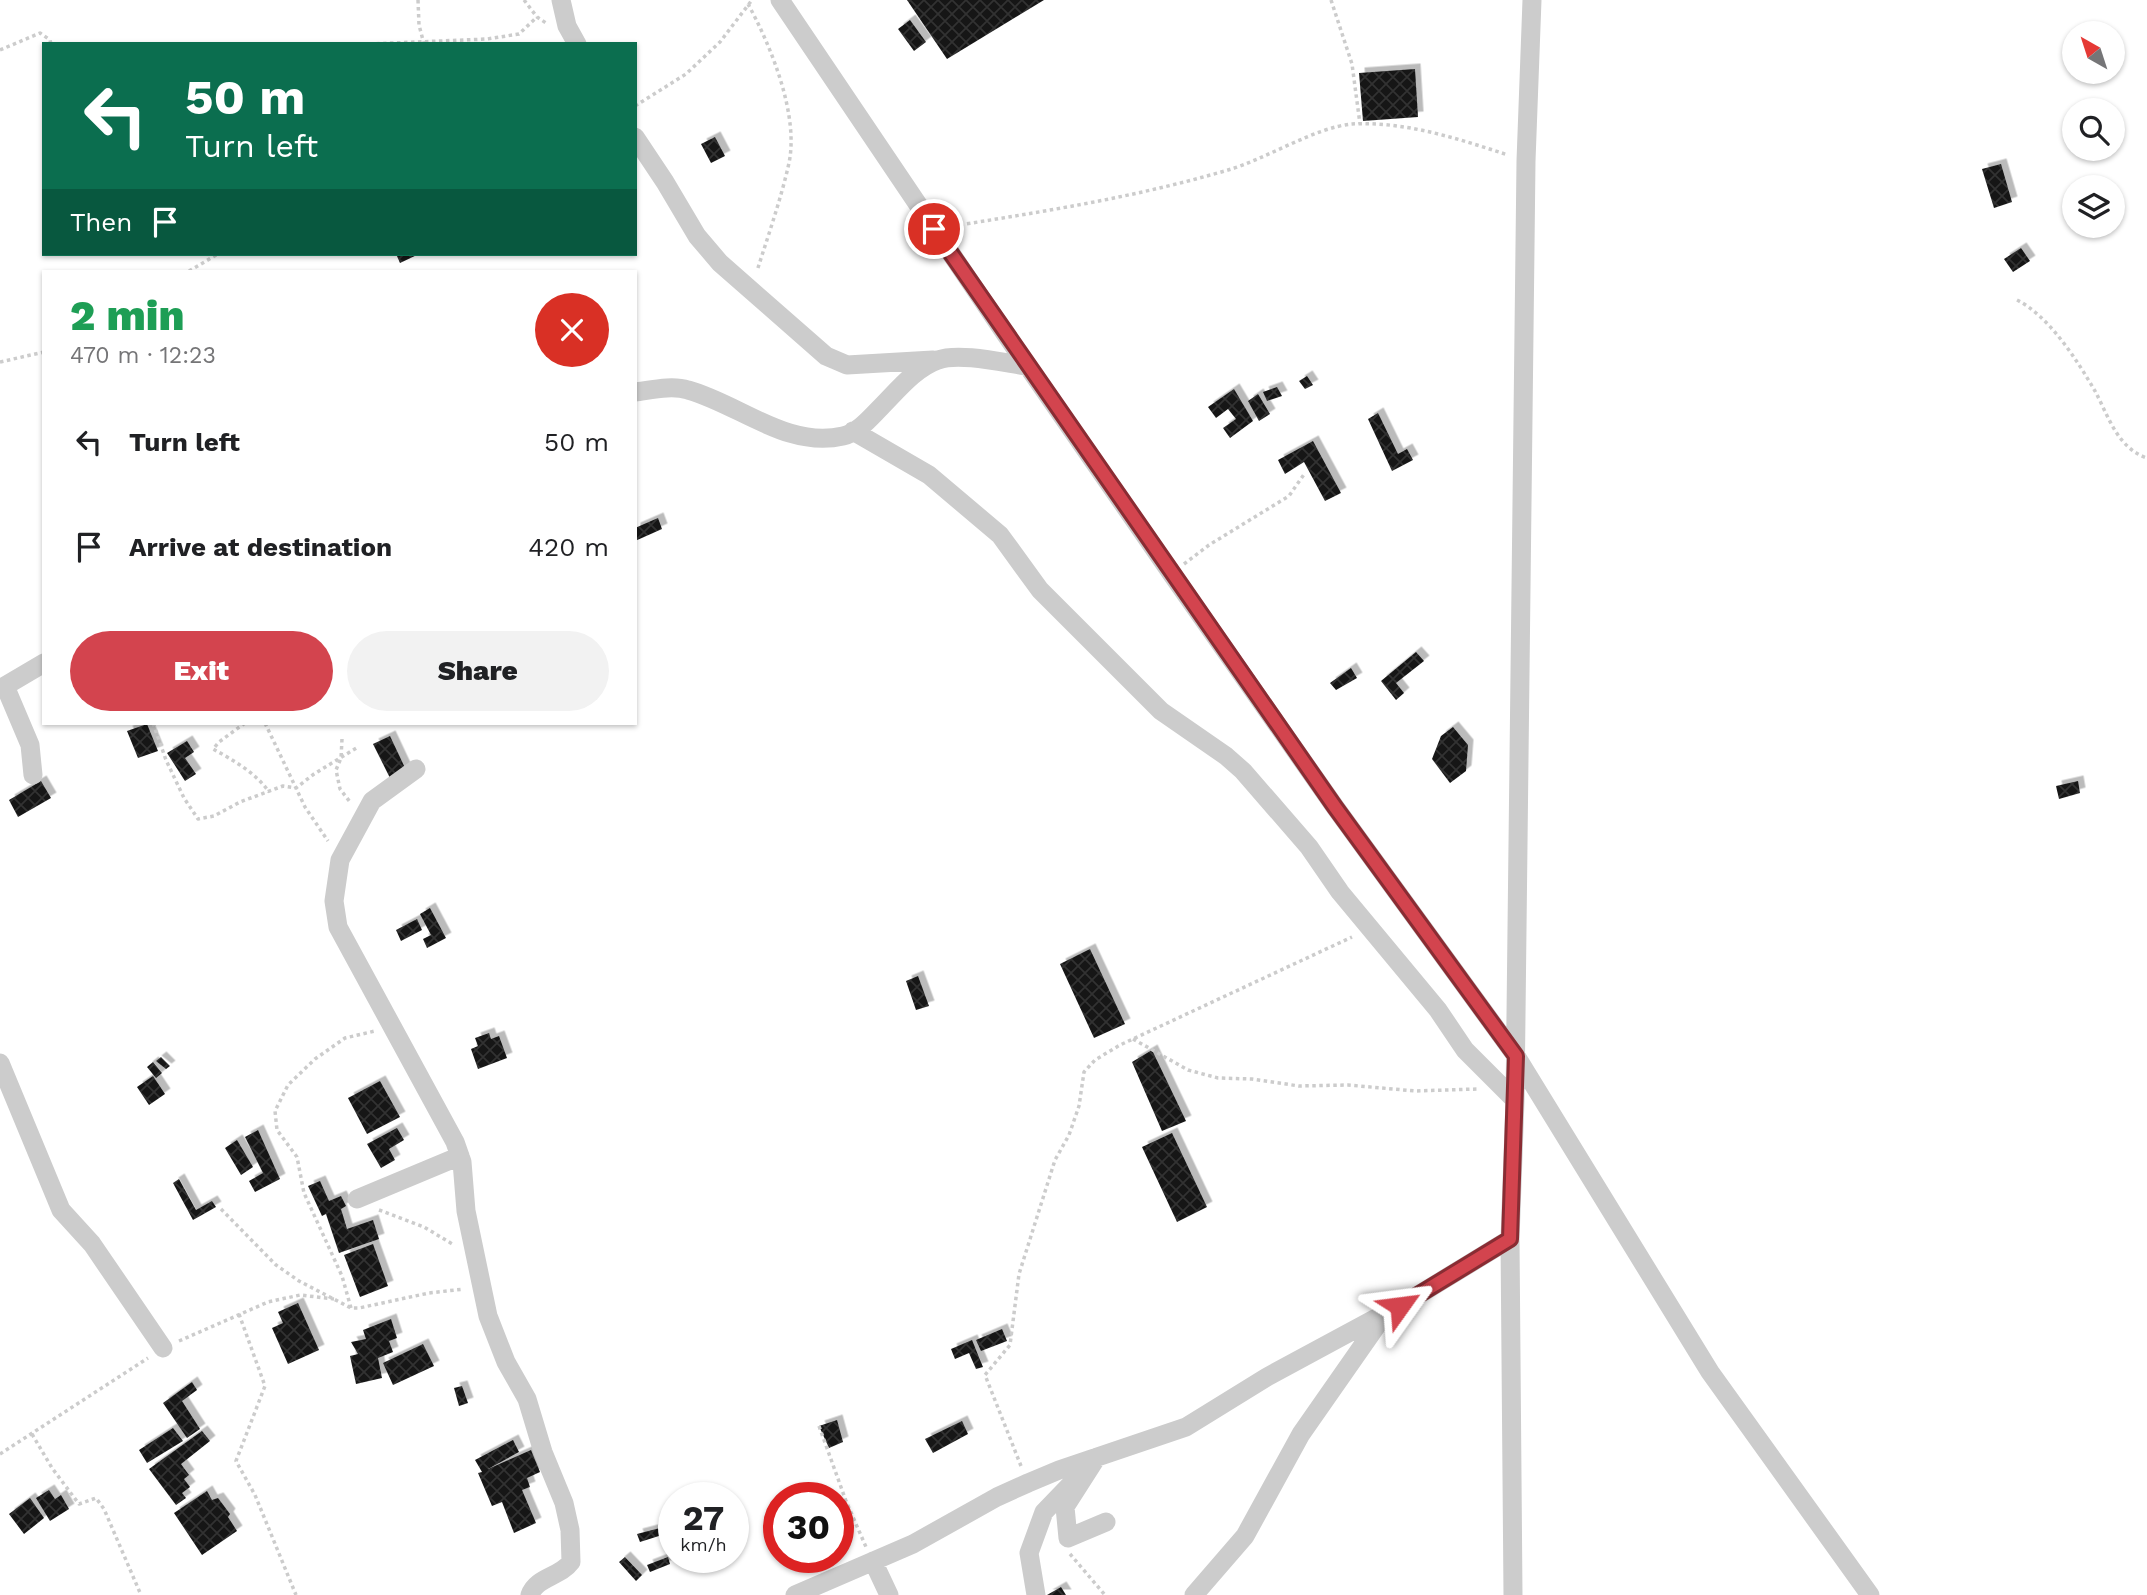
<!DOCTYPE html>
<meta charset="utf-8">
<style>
body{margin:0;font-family:"Work Sans",sans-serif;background:#f2f2f2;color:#202124;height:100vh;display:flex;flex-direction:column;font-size:26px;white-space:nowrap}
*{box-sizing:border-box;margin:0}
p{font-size:23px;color:#757577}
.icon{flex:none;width:38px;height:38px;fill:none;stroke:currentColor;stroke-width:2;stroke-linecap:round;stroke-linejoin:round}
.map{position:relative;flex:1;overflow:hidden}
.drawer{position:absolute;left:42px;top:270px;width:595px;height:455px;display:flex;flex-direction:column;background:#fff;border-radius:0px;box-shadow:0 2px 5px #0004}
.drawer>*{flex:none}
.banner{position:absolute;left:42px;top:42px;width:595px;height:214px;border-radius:0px;box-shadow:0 2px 5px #0004;background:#0b6e4f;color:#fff;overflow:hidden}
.needle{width:46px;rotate:321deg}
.controls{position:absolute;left:2062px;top:21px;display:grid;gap:14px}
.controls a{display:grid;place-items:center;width:63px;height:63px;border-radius:50%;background:#fff;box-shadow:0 2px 5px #0004;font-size:35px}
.speed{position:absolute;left:658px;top:1482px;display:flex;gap:14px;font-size:35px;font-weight:700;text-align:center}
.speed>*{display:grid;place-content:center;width:91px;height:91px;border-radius:50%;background:#fff;box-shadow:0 2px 5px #0004;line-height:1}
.speed small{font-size:18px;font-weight:400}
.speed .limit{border:10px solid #d22;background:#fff;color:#111}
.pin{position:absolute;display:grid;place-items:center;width:60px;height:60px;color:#fff;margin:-30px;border:4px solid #fff;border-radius:50%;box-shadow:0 2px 7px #0007}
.me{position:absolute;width:77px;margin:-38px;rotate:59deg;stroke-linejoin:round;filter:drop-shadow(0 0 5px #0008)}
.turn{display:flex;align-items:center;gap:24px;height:147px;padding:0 28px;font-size:32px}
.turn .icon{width:91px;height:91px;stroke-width:2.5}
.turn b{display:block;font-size:49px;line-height:60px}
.then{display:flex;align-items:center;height:66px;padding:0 28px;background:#0003;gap:14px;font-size:26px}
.round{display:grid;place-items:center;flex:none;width:74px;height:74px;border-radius:37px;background:#f2f2f2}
.overview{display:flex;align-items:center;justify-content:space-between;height:119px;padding:0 28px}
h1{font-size:42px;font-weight:800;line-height:52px;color:#1e9e55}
.cta{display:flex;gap:14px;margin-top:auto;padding:14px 28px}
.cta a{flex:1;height:80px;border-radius:42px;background:#d3444e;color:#fff;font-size:28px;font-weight:800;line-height:80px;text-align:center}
.cta a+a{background:#f2f2f2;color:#202124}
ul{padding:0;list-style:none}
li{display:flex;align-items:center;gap:21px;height:105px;padding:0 28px}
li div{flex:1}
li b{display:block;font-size:26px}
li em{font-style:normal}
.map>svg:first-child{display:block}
.building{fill:url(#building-cross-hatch);filter:url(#shadow)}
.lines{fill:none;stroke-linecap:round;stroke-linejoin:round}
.path{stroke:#ccc;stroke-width:3.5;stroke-dasharray:3.5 3.5;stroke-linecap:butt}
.minor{stroke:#ccc;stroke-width:19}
.route-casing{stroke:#892c33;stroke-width:18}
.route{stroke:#d3444e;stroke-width:12}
</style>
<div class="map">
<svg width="2147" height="1595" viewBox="0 0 2147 1595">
<defs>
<pattern id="building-cross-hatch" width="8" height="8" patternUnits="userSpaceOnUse" patternTransform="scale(1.75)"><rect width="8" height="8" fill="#161616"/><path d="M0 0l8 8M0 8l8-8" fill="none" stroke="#303030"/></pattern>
<filter id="shadow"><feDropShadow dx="5.5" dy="-5.5" stdDeviation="0" flood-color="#0004"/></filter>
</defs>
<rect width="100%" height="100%" fill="#fff"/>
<path class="building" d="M 907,0 L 1044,0 L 947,59 Z
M 910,20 L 926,42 L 914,51 L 898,29 Z
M 1415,69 L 1418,117 L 1363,121 L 1359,73 Z
M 715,137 L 725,156 L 711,163 L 701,144 Z
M 2001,164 L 2012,202 L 1994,208 L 1982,169 Z
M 2021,248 L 2030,261 L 2013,272 L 2004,259 Z
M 396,254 L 419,254 L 400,263 Z
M 1307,376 L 1313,385 L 1305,389 L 1299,381 Z
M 1277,387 L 1282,396 L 1267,401 L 1263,392 Z
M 1234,389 L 1253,421 L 1230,438 L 1223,428 L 1236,419 L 1228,409 L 1216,418 L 1208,407 Z
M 1258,394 L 1270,414 L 1259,421 L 1248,401 Z
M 1378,413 L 1398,454 L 1407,449 L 1413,460 L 1392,471 L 1368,419 Z
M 1313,441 L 1341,493 L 1325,501 L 1304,462 L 1285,474 L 1278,460 Z
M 658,518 L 662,529 L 635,541 L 635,528 Z
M 1416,652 L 1424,661 L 1396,683 L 1404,693 L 1396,700 L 1381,681 Z
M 1351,668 L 1357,678 L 1336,690 L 1330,683 Z
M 147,724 L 158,751 L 138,758 L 127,731 Z
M 1453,727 L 1468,745 L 1466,771 L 1450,783 L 1432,759 L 1441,736 Z
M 390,736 L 406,770 L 390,778 L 373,744 Z
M 187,741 L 194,752 L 185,758 L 196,774 L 185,781 L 167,753 Z
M 41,781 L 51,798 L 18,817 L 9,800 Z
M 2078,781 L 2080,793 L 2059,799 L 2056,786 Z
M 430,908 L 446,938 L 427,948 L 423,939 L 431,935 L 420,914 Z
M 417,919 L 422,930 L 401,941 L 396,930 Z
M 1090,949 L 1125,1024 L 1094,1038 L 1060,964 Z
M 918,976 L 929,1006 L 916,1010 L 906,981 Z
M 489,1033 L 491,1039 L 499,1036 L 507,1058 L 478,1069 L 471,1049 L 478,1046 L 475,1038 Z
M 1152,1050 L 1186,1121 L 1162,1131 L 1132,1062 Z
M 161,1057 L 170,1066 L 166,1069 L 156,1061 Z
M 153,1062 L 162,1073 L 156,1078 L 147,1067 Z
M 153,1076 L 165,1094 L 149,1105 L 137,1087 Z
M 380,1081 L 400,1117 L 367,1134 L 348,1098 Z
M 397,1128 L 404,1140 L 389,1149 L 395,1160 L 381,1168 L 367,1144 Z
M 258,1130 L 280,1179 L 255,1192 L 249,1181 L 263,1173 L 245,1137 Z
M 1172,1133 L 1207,1207 L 1177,1222 L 1142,1147 Z
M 237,1140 L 253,1167 L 241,1175 L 225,1148 Z
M 179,1179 L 196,1210 L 212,1201 L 216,1207 L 193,1220 L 173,1183 Z
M 320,1181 L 329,1201 L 341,1196 L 346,1206 L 341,1209 L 347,1229 L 373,1220 L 379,1239 L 339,1253 L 326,1214 L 322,1216 L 308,1186 Z
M 373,1244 L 388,1286 L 360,1297 L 344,1255 Z
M 298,1303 L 319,1350 L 288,1364 L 272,1328 L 283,1323 L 278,1312 Z
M 391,1319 L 397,1338 L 389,1341 L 393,1352 L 378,1358 L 382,1378 L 356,1384 L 350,1356 L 358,1354 L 351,1342 L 366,1339 L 363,1330 Z
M 1002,1329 L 1007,1341 L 981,1351 L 976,1340 Z
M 972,1340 L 983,1367 L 976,1369 L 969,1353 L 955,1359 L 951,1349 Z
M 423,1344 L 434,1366 L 393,1385 L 383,1363 Z
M 192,1382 L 197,1390 L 182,1401 L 200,1429 L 187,1438 L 163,1403 Z
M 462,1386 L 468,1403 L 459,1406 L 454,1388 Z
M 837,1420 L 843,1442 L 829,1448 L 819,1426 Z
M 962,1421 L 968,1434 L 933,1453 L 925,1439 Z
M 173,1428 L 183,1441 L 147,1463 L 139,1450 Z
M 202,1431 L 210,1441 L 181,1464 L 189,1475 L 184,1479 L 190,1487 L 182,1493 L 186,1498 L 176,1505 L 149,1469 Z
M 513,1440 L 519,1452 L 488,1469 L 531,1450 L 540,1472 L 527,1478 L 530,1487 L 522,1490 L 536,1523 L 514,1533 L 502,1502 L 492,1506 L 478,1473 L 482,1472 L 475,1460 Z
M 49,1490 L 55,1499 L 61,1495 L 69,1509 L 50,1521 L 36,1498 Z
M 207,1491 L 212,1500 L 218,1498 L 230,1514 L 228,1517 L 237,1531 L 202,1555 L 174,1513 Z
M 30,1498 L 44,1518 L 24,1534 L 9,1514 Z
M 660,1528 L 662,1535 L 640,1542 L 637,1534 Z
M 625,1557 L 642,1575 L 636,1581 L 619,1562 Z
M 668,1557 L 670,1564 L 650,1572 L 647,1565 Z
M 1061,1587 L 1066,1595 L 1047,1595 Z"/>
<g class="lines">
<path class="path" d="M 418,0 L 419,25 L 424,44
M 524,0 L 537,17 L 546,23
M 1331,0 L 1352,64 L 1360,124
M 748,4 C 771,46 799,115 789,163 C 781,199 768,236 757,271
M 369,44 L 487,39 L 519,34 L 537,17
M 0,50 L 40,33 L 50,40 L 51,44
M 635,106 L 686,74 L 720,42 L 752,0
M 953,226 C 1047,211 1136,197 1228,170 C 1266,159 1316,127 1352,124 C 1405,121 1459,139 1508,155
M 189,271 L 218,254
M 2017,300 C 2049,316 2077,360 2095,391 C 2108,415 2117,448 2147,458
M 0,362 L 44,352
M 1184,564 L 1209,545 L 1289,496 L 1305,473
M 153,723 L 166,760 L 184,798 L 198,819 L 214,816 L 240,802 L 283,786 L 296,788 L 314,774 L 358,747
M 245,723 L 219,742 L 213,749 C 233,760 256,773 269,792
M 265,723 L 305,807 L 328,841
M 342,739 L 341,758 L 336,770 L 340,789 L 350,802
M 1133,1039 L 1188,1070 L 1218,1078 L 1252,1079 L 1299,1086 L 1348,1085 L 1415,1091 L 1477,1089
M 221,1209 L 276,1265 L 299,1281 L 351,1308 L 359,1308 L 429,1293 L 464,1289
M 379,1210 L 424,1227 L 454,1245
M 351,1308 L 342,1276 L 304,1193 L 297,1157 L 277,1130 L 275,1111 L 288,1085 L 315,1059 L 345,1038 L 375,1031
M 239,1314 L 265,1386 L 236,1461 L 255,1495 L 296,1595
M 179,1341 L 268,1302 L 300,1295 L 334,1299
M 819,1426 L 846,1501 L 866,1547
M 32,1434 L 52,1468 L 79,1504 L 96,1498 L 104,1509 L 141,1595
M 0,1454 L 148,1358
M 1021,1466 L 985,1375 L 1010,1345 L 1019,1274 L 1055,1160 L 1069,1135 L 1079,1106 L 1084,1072 L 1095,1060 L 1120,1045 L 1352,937
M 1070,1554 L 1105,1595"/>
<path class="minor" d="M 561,0 L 567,26 L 577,44
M 780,0 L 1006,335 L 1171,573 L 1335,807 L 1516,1056 L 1710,1372 L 1870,1595
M 635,137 L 665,182 L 697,236 L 720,263 L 826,356 L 847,365 L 933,360
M 635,392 C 651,390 672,385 688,390 C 739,404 787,449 843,436 C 859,432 870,418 881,407 C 897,391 915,368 938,360 C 959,352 1005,363 1027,366
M 853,431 L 929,475 L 1000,535 L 1040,590 L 1161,711 L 1226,756 L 1243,771 L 1309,847 L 1340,892 L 1438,1010 L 1465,1050 L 1515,1100
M 5,686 L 44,663
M 0,688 L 5,686 L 30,745 L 33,775
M 416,769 L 372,801 L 340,860 L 334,901 L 338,927 L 455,1142 L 462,1162 L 466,1211 L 488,1316 L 506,1362 L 527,1399 L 543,1452 L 564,1503 L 570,1530 L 571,1562 C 560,1577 536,1577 530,1595
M 0,1063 L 61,1210 L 92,1244 L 163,1348
M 357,1199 L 460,1156
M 873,1561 L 889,1595
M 795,1595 L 913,1544 L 997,1497 L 1028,1483 L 1059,1470 L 1186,1427 L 1267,1377 L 1415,1297 L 1510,1239
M 1036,1595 L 1029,1553 L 1044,1512 L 1097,1457 L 1065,1507 L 1068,1538 L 1106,1522
M 1194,1595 L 1245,1536 L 1301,1434 L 1382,1318
M 1513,1595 L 1510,1239 L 1515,1100 L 1526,161 L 1532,0"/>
</g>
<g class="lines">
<g class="route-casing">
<path id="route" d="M 934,229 L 1335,807 L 1516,1056 L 1510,1239 L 1400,1306"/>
</g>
<use href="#route" class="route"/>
</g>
</svg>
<div class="controls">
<a><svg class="needle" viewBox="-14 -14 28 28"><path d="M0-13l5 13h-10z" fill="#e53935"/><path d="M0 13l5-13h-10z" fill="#757577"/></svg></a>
<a><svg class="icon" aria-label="search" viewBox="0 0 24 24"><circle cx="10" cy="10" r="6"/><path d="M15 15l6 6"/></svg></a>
<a><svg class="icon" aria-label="layers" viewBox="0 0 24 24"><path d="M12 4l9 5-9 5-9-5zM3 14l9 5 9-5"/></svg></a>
</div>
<div class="speed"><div>27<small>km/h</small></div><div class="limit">30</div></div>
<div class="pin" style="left:934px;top:229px;background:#d93025"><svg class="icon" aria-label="arrive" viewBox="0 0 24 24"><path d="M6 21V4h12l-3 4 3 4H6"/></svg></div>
<svg class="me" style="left:1400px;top:1306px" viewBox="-20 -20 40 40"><path d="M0-17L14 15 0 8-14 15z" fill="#d3444e" stroke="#fff" stroke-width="4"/></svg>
<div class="banner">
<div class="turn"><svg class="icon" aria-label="left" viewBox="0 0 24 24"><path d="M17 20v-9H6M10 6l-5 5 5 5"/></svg><div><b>50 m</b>Turn left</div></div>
<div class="then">Then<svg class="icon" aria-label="arrive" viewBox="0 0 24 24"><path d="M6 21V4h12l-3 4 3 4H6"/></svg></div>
</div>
<section class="drawer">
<div class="overview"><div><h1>2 min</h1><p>470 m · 12:23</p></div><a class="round" style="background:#d93025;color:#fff"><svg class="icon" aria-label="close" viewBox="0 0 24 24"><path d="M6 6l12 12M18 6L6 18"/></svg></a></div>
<ul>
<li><svg class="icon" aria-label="left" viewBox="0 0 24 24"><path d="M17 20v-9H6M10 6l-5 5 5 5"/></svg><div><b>Turn left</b></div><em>50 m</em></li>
<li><svg class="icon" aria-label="arrive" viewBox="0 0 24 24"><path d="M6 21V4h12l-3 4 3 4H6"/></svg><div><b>Arrive at destination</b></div><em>420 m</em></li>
</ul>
<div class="cta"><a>Exit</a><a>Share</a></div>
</section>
</div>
